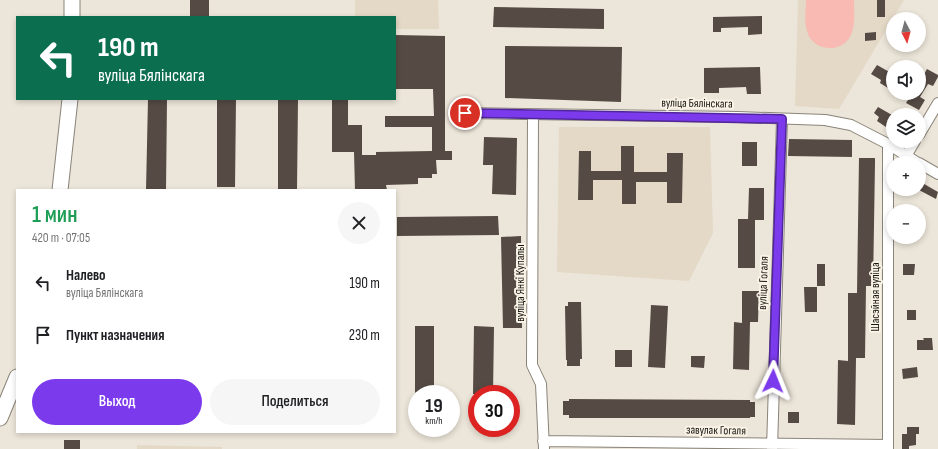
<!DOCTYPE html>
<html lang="ru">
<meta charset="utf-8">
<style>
body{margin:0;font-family:"Sofia Sans Condensed",sans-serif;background:#f6f6f6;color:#202124;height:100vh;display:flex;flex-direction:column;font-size:15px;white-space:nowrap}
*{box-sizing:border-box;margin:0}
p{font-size:13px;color:#757577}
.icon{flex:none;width:22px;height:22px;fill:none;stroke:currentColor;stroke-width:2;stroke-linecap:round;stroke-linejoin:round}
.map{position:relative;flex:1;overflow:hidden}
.drawer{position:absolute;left:16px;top:189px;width:380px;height:244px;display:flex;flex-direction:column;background:#fff;border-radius:0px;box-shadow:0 2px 6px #0003}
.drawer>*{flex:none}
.banner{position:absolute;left:16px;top:16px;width:380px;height:84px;border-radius:0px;box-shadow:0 2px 6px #0003;background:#0b6e4f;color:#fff;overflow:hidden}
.needle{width:26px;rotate:174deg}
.buttons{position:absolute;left:886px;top:12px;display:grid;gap:8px}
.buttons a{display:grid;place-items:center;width:40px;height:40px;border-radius:50%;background:#fff;box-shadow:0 2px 6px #0003;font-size:20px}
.speed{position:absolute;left:408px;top:385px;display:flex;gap:8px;font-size:20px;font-weight:700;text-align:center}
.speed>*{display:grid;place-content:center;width:52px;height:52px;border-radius:50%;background:#fff;box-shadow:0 2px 6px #0003;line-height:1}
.speed small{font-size:10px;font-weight:400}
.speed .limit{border:6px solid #d22;background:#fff;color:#111}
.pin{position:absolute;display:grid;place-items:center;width:34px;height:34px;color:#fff;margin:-17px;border:2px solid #fff;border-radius:50%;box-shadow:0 1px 4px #0007}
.me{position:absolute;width:44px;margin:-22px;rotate:2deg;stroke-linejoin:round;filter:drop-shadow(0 0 3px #0008)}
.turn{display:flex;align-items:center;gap:14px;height:84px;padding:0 16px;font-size:18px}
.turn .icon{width:52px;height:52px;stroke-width:2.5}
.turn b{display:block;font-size:28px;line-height:34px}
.round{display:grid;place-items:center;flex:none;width:42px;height:42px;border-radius:21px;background:#f6f6f6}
.summary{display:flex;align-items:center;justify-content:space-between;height:68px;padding:0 16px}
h1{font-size:24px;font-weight:600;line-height:30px;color:#1e9e55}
.primary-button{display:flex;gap:8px;margin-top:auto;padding:8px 16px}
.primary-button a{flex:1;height:46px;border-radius:24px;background:#7c3aed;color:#fff;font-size:16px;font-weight:600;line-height:46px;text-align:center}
.primary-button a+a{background:#f6f6f6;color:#202124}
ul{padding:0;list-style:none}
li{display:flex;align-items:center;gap:12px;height:52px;padding:0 16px}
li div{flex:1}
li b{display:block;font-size:15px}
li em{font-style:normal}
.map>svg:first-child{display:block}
.built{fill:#e4d9c6}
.green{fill:#f8bab3}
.building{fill:#554a44}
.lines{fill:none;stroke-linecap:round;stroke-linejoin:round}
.street-casing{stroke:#8a8479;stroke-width:12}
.secondary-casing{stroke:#8a8479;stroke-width:17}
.street{stroke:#fff;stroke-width:10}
.secondary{stroke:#fff;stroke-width:15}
.route-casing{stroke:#51269a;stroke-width:10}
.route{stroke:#7c3aed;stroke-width:7}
.labels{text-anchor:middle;stroke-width:4;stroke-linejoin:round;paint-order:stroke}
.street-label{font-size:12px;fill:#16140f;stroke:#f9f2e6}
</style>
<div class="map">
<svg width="938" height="449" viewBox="0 0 938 449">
<rect width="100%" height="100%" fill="#ece5d9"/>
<path class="built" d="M 355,0 L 438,0 L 439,29 L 395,29 L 395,17 L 355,17 Z
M 798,0 L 904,0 L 839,109 L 795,106 Z
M 559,127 L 710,127 L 713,233 L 689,281 L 557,272 Z
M 137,445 L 222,447 L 222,449 L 137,449 Z"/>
<path class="green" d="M 806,0 L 854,0 C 854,11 856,26 850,37 C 840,54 812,51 807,31 C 804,22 806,10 806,0 Z"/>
<path class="building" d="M 190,0 L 209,0 L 209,17 L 190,17 Z
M 877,0 L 885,0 L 885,17 L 877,17 Z
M 494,7 L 604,9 L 604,29 L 493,27 Z
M 762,16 L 762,34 L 748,35 L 748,27 L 721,28 L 721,32 L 713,32 L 713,17 Z
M 876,32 L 876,40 L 865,41 L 865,33 Z
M 395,35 L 445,36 L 445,151 L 452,151 L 452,160 L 436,160 L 437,174 L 432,174 L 432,178 L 418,178 L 418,184 L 386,185 L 387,190 L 355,190 L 354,152 L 332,152 L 332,99 L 348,99 L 348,125 L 362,125 L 362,155 L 376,155 L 376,152 L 432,151 L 432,127 L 385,127 L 385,116 L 434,116 L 433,89 L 395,89 Z
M 505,46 L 622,47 L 621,102 L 505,98 Z
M 877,65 L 893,74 L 893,79 L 888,88 L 880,83 L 881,80 L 871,74 Z
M 760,67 L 761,94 L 747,94 L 746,87 L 719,88 L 719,93 L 704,93 L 704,68 Z
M 927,69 L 938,75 L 938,77 L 933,86 L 928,84 L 920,97 L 925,100 L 919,110 L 906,103 L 912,94 L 919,96 L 919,83 Z
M 148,99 L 167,99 L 166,190 L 146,190 Z
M 217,99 L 236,99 L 235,187 L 217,187 Z
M 278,99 L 298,99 L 297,190 L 278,190 Z
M 878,107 L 892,115 L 886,127 L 877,121 L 879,117 L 874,113 Z
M 484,137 L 517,138 L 516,195 L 492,194 L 493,165 L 483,165 Z
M 789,139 L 852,140 L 852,157 L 788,156 Z
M 742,142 L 757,142 L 757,166 L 742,166 Z
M 621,146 L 634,146 L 634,172 L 667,172 L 667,153 L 683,153 L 682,203 L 667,203 L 667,182 L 636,182 L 636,204 L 622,204 L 622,180 L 593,180 L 593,200 L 578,200 L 579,151 L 591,151 L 591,171 L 621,171 Z
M 859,158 L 875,158 L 875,163 L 873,286 L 866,286 L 865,358 L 856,358 L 855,425 L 837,424 L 838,360 L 848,361 L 848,293 L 857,293 Z
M 919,181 L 938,192 L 936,199 L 919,190 Z
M 749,188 L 764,188 L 764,220 L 755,220 L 755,268 L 738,268 L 738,219 L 748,219 Z
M 498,216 L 499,235 L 397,236 L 397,217 Z
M 521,236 L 522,328 L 503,328 L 501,237 Z
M 817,264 L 825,264 L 825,286 L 817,286 Z
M 903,264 L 915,264 L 914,275 L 903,275 Z
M 804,287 L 817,287 L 817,312 L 805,312 Z
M 742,291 L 759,291 L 758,322 L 750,322 L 749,370 L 733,369 L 734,322 L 742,323 Z
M 568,302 L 581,302 L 582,359 L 580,359 L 580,366 L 567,366 L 567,360 L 566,360 L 565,306 L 568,306 Z
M 651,305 L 668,306 L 665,368 L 648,367 Z
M 907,310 L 916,310 L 916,320 L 907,320 Z
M 415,326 L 434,326 L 434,394 L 415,394 Z
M 474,326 L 494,327 L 493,394 L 473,394 Z
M 923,338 L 932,338 L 933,350 L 917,350 L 917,340 L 924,340 Z
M 615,350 L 632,350 L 632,367 L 615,367 Z
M 691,356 L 705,356 L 704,368 L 691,367 Z
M 917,367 L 918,377 L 903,379 L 902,369 Z
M 569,399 L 750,400 L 750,402 L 755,402 L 755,417 L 750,417 L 750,418 L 569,418 L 569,415 L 563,415 L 563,401 L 569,401 Z
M 788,412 L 799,412 L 799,423 L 788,423 Z
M 907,427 L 919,427 L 919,434 L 916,434 L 916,445 L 909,446 L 909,449 L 902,449 L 902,434 L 907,434 Z
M 64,440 L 80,440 L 80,449 L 64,449 Z"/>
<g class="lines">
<g class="street-casing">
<path id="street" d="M 465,113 L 738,117 L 825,120 L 851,125 L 888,144 L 918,163
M 533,115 L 532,365 L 541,384 L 544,449
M 919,135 L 938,103
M 888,144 L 888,449
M 906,156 L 915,141
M 919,163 L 938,174
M 543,441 L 888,445
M 772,449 L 782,119"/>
</g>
<g class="secondary-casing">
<path id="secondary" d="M 72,17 L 72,0
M 60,190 L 70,99
M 0,418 L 17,377"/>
</g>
<use href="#street" class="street"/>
<use href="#secondary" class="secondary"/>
</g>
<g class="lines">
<g class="route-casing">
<path id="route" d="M 465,113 L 782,119 L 773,381"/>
</g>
<use href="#route" class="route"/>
</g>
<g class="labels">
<g class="street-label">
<text transform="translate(697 103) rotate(1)" y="4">вуліца Бялінскага</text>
<text transform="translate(520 283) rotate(-90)" y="4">вуліца Янкі Купалы</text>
<text transform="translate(763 283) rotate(-88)" y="4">вуліца Гогаля</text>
<text transform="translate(875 297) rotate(-90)" y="4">Шасэйная вуліца</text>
<text transform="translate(716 430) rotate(1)" y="4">завулак Гогаля</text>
</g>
</g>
</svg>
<div class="buttons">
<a><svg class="needle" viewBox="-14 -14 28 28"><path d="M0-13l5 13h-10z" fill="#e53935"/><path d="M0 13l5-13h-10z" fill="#757577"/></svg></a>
<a><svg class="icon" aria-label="sound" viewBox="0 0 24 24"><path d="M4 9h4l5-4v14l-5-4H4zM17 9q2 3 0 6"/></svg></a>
<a><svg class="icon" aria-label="layers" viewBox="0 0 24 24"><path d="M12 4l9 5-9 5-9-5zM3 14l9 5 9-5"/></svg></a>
<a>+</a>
<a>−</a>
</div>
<div class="speed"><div>19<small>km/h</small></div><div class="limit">30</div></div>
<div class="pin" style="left:465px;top:113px;background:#d93025"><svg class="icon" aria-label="arrive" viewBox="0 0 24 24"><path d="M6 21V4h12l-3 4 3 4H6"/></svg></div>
<svg class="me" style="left:773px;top:381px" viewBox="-20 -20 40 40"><path d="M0-17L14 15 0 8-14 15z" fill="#7c3aed" stroke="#fff" stroke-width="4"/></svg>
<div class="banner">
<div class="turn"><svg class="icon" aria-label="left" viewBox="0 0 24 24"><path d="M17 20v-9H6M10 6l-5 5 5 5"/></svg><div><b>190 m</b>вуліца Бялінскага</div></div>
</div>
<section class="drawer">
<div class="summary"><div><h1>1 мин</h1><p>420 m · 07:05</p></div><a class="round"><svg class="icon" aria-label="close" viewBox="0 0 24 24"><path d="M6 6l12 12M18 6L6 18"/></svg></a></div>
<ul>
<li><svg class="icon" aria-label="left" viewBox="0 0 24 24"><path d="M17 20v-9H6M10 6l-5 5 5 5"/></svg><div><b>Налево</b><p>вуліца Бялінскага</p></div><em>190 m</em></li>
<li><svg class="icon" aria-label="arrive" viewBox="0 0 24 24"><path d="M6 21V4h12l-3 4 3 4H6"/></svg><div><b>Пункт назначения</b></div><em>230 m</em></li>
</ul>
<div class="primary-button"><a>Выход</a><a>Поделиться</a></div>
</section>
</div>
